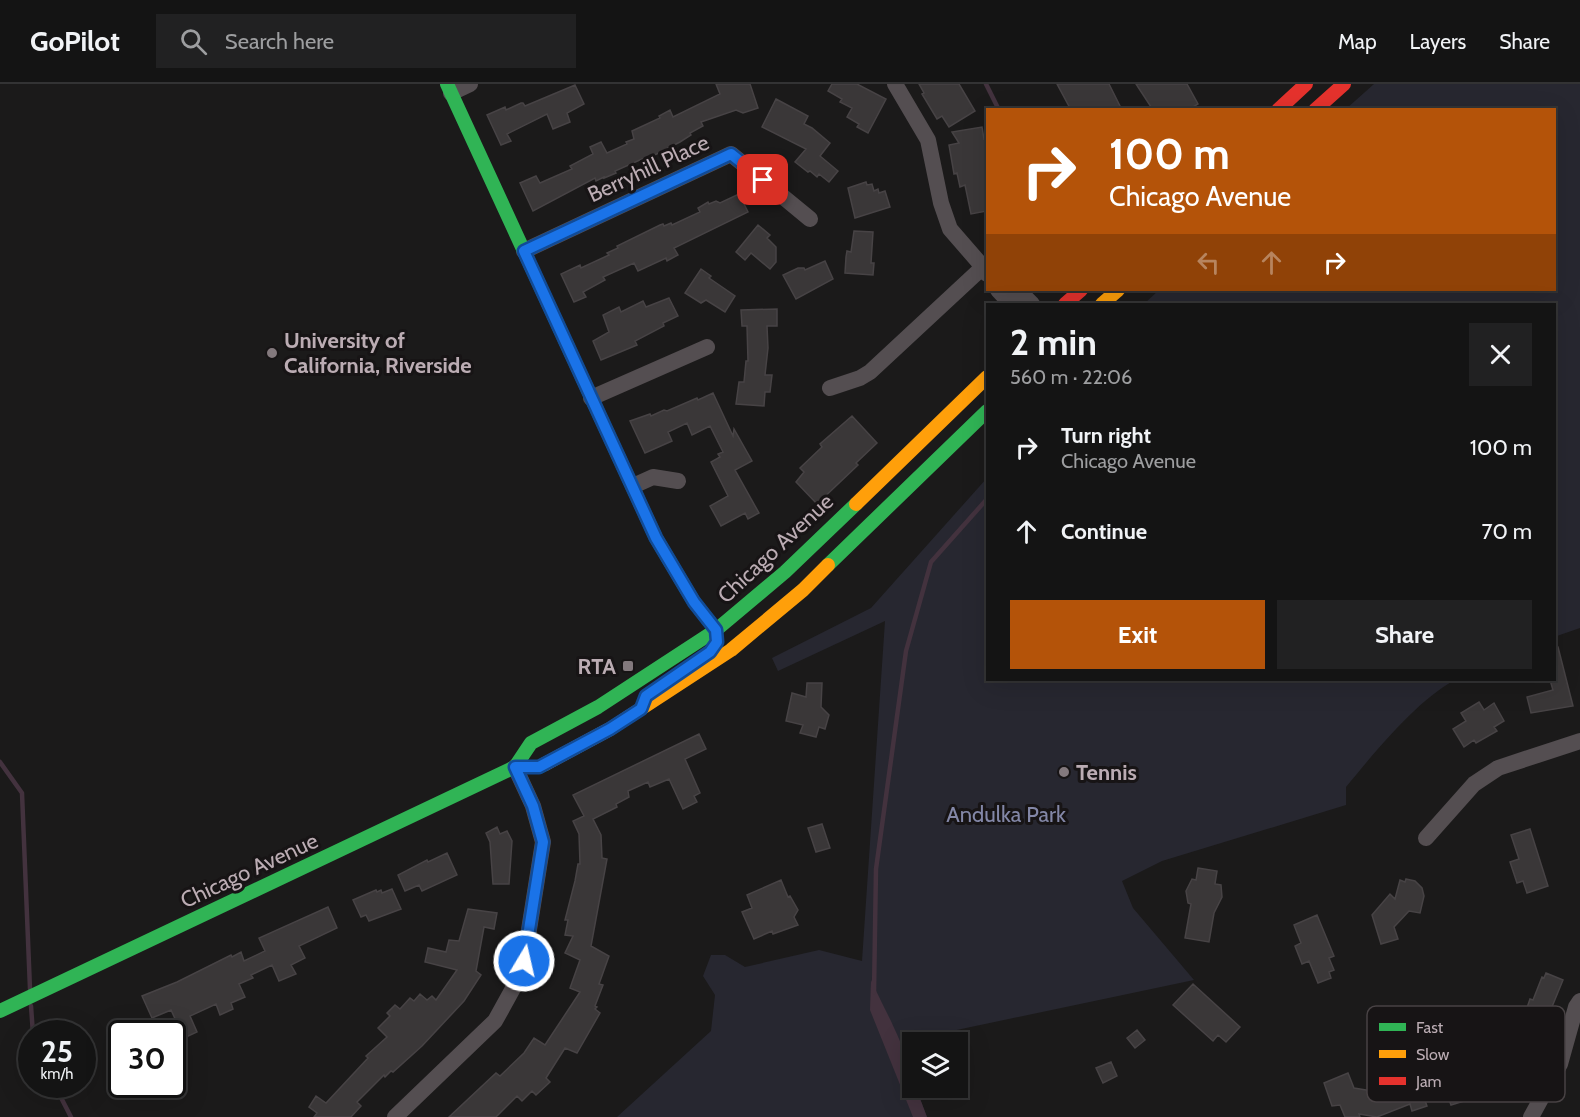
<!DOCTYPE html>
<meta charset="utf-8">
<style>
body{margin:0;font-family:Cabin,sans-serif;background:#212122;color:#f1f3f6;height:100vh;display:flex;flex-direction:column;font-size:22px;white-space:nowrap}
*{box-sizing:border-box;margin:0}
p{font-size:20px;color:#9d9ea0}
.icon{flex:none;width:33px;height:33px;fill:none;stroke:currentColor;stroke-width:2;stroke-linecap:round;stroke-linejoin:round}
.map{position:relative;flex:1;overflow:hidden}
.side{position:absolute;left:986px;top:219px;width:570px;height:378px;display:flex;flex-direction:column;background:#141414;border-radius:0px;box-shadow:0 6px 24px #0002,0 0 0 2px #333334}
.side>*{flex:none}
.top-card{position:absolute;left:986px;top:24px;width:570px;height:183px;border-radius:0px;box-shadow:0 6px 24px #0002,0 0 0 2px #333334;background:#b45309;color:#fff;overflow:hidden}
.tools{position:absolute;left:902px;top:948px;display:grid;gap:12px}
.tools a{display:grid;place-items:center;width:66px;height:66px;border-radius:0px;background:#141414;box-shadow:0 6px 24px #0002,0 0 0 2px #333334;font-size:30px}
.speed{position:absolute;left:18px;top:936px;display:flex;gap:12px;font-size:30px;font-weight:700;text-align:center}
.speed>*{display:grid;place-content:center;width:78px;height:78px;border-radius:50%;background:#141414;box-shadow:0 6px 24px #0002,0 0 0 2px #333334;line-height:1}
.speed small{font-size:15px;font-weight:400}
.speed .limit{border:3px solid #111;border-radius:9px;background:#fff;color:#111}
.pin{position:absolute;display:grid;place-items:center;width:51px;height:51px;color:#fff;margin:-26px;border-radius:12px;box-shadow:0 3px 9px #0006}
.me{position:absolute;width:66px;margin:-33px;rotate:9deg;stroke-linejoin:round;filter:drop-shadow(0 0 4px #0008)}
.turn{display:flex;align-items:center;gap:21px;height:126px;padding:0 24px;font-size:27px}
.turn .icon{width:78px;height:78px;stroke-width:2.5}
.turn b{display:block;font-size:42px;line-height:51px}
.lanes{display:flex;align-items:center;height:57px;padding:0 24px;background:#0003;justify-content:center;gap:30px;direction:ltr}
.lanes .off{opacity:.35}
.round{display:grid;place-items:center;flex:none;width:63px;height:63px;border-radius:0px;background:#212122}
.overview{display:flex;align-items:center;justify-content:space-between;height:102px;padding:0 24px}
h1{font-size:36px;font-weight:700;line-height:45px}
.button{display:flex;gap:12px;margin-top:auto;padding:12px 24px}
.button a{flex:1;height:69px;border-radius:0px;background:#b45309;color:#fff;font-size:24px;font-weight:700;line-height:69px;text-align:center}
.button a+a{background:#212122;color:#f1f3f6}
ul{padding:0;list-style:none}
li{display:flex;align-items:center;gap:18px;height:84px;padding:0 24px}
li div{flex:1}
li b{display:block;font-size:22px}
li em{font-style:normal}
header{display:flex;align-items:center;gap:36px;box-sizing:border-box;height:84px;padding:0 30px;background:#141414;border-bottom:2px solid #333334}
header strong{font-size:28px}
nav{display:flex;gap:33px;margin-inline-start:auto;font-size:21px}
.search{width:420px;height:54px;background:#212122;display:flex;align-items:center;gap:15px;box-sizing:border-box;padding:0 21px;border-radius:0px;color:#9d9ea0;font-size:22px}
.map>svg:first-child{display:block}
.green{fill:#272730}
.water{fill:#43323e}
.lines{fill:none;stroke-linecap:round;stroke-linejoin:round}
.stream{stroke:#43323e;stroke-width:4.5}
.building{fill:#3a3738;stroke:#474345;stroke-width:1.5}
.street{stroke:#544e51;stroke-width:16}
.fast{stroke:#30b455;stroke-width:14}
.slow{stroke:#ff9f0a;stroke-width:14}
.jam{stroke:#e5322d;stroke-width:14}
.route-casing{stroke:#114b97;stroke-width:15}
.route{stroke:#1a73e8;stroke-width:10}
.poi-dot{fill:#83797d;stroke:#171415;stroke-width:2}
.labels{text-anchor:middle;stroke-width:6;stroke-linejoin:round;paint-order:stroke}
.street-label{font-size:22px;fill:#bbacb3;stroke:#171415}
.poi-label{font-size:22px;font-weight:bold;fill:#bbacb3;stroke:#171415;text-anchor:start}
.park-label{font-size:22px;fill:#8387a7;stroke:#171415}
.key{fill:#171415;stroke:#484244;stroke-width:1.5}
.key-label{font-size:16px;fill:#bbacb3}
</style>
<header>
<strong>GoPilot</strong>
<div class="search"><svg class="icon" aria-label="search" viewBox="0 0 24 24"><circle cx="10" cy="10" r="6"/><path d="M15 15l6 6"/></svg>Search here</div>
<nav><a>Map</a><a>Layers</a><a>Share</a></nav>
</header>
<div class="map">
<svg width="1580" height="1033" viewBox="0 0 1580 1033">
<rect width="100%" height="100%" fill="#1b1a1a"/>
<path class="green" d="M 1374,0 L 1580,0 L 1580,544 L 1554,553 L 1554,220 L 1144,220 L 1159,206 L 1554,206 L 1554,26 L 1346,25 Z
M 987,394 L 987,596 L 1455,596 C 1416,617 1375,668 1346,703 L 1346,721 L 1162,777 L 1122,797 L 1133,824 L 1194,896 L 900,958 L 912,992 L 912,1004 L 916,1004 L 927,1033 L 617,1033 L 711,947 L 715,911 L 703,892 L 711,871 L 725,871 L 745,883 L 819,866 L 862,877 L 885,537 L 778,587 L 772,574 L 871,524 Z"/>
<path class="water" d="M 871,896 C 884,925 912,972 912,1004 L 916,1004 L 927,1033 L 913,1033 L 870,926 Z"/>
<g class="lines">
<path class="stream" d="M 986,0 L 999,26
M 0,678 L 22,709 L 30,905
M 874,908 L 876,785 L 906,567 L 931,478 L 987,415
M 31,922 L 33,950
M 54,1000 L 71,1033"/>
</g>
<path class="building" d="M 716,0 L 750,0 L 758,24 L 743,29 L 736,26 L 701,38 L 703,42 L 690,49 L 691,51 L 680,58 L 643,77 L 642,75 L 615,87 L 616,89 L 604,94 L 604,93 L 596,97 L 595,94 L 533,127 L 520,99 L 536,92 L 540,99 L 572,85 L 570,82 L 593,70 L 590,63 L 601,58 L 607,69 L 627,60 L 626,58 L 634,55 L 632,47 L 660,34 L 659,32 L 670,26 L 673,33 L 720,10 Z
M 832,0 L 857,0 L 886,15 L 868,49 L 857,43 L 859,40 L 847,33 L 852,24 L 840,18 L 842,15 L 828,7 Z
M 919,0 L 959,0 L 975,27 L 949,43 L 942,32 L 937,35 L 922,10 L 924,9 Z
M 1057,0 L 1109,0 L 1122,26 L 1071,26 Z
M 1136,0 L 1187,0 L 1198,20 L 1188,26 L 1153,26 Z
M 575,1 L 584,20 L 567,29 L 570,38 L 553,45 L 547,30 L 507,50 L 511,57 L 501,61 L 487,31 L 505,23 L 506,26 L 521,19 L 523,19 L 525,22 Z
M 776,15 L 808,32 L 804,40 L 812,44 L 830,59 L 820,72 L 838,87 L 829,98 L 819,90 L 817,93 L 810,87 L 808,88 L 795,78 L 806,65 L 762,43 Z
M 982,43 L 984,55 L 987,54 L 987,127 L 971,130 L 965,101 L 960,103 L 957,89 L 954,90 L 949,61 L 959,59 L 952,48 Z
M 866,98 L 867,101 L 872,100 L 874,107 L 878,105 L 879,109 L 885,107 L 890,123 L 855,134 L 848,104 Z
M 739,110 L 748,128 L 674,164 L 678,171 L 667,177 L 666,174 L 638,187 L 634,179 L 603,193 L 605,196 L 583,208 L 586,213 L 574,218 L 561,190 L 580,181 L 581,184 L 609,171 L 607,169 L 618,164 L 617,162 L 660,141 L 663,140 L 664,142 L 671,139 L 672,141 L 700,128 L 698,124 L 708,118 L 709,120 L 716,117 L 720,119 Z
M 758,141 L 770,151 L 767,154 L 776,163 L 776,178 L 770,185 L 751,169 L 745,176 L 736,168 Z
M 854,147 L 873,148 L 871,179 L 874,179 L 873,191 L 845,189 L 846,173 L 847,167 L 851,168 Z
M 825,177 L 833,195 L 796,215 L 783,191 L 798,184 L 804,184 L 805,186 Z
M 701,185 L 711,192 L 709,194 L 735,212 L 725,228 L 706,216 L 701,219 L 685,209 Z
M 669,214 L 678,232 L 663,239 L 664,242 L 635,257 L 637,261 L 601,276 L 593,257 L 609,248 L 603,231 L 619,223 L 621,228 L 643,217 L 646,223 Z
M 777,225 L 777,242 L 767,242 L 768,264 L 765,291 L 772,291 L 770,308 L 765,308 L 764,322 L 736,320 L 739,298 L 744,298 L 746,277 L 748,277 L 747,242 L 742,242 L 741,226 Z
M 713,309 L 733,352 L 734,345 L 752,377 L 735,386 L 759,429 L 748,435 L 745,429 L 721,442 L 710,422 L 728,412 L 711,378 L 720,373 L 718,370 L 723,368 L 710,342 L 692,351 L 687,339 L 668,348 L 672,357 L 645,369 L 630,337 L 650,330 L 651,332 L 664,326 L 667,327 L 697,314 L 698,316 Z
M 852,332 L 877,359 L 856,379 L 858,381 L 817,420 L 796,398 L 804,388 L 800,384 L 822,363 L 820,360 Z
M 1554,563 L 1558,563 L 1573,622 L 1531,629 L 1527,613 L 1553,606 L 1550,596 L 1554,596 Z
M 807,599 L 822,599 L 821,623 L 829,631 L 825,645 L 819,643 L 816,653 L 800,649 L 803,641 L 786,637 L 792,609 L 806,613 Z
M 1479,618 L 1484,626 L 1494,619 L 1504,637 L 1494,643 L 1497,647 L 1476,659 L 1474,656 L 1464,663 L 1453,645 L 1466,637 L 1461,629 Z
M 699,650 L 706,665 L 685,675 L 700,709 L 694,712 L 697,718 L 683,725 L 669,695 L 650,703 L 648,698 L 628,707 L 629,713 L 616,720 L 617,723 L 593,735 L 601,751 L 602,774 L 607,775 L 591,862 L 609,872 L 599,900 L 603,901 L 595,922 L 597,923 L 595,925 L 600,929 L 577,969 L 565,964 L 546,994 L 550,998 L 536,1011 L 532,1007 L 522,1017 L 517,1012 L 496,1033 L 449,1033 L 496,989 L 500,992 L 524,969 L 534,954 L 545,961 L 580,908 L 570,904 L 580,876 L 565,869 L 573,852 L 565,851 L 568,836 L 565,836 L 575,797 L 578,780 L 580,780 L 579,750 L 573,737 L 584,732 L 573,711 Z
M 822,740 L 830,764 L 816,768 L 808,744 Z
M 497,743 L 500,750 L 507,747 L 512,757 L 509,800 L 493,800 L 490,758 L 486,749 Z
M 1530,745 L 1548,802 L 1527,809 L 1523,797 L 1517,799 L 1510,778 L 1519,775 L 1511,751 Z
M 447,769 L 457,791 L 422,807 L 419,801 L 405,807 L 398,791 L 427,776 L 428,778 Z
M 1198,784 L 1217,787 L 1215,800 L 1221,801 L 1222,813 L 1214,829 L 1209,858 L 1185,854 L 1191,820 L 1188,819 L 1186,807 L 1192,795 L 1196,796 Z
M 1406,795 L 1415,797 L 1422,804 L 1424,812 L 1420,829 L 1409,827 L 1394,843 L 1398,855 L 1381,860 L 1372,831 L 1390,810 L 1395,815 L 1400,796 L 1405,798 Z
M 781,796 L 788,813 L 790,812 L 798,826 L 794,833 L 798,841 L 773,850 L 772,847 L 754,855 L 742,828 L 752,824 L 747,811 Z
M 392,805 L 401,825 L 369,837 L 366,831 L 361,833 L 353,816 L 376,806 L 377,808 L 381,806 L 382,809 Z
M 328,823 L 337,844 L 299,862 L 305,874 L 291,881 L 296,890 L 279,897 L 272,881 L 251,891 L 253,894 L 239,900 L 245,913 L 231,919 L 233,925 L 220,931 L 216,920 L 190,932 L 197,948 L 184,954 L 171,926 L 152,934 L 142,912 L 177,898 L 231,871 L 232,873 L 241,868 L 244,877 L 265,867 L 259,854 Z
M 468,825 L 497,829 L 494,845 L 484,843 L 476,887 L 481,891 L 464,917 L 422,962 L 393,988 L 391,987 L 385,993 L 384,991 L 357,1018 L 361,1022 L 351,1033 L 314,1033 L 317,1029 L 309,1023 L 316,1012 L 326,1019 L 368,974 L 366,972 L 387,953 L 378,944 L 390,932 L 387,929 L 395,921 L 400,925 L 410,914 L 414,917 L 420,910 L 427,916 L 432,912 L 436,916 L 457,886 L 425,878 L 428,864 L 446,868 L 449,856 L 459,857 Z
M 1317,831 L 1334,872 L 1329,874 L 1334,886 L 1329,888 L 1331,894 L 1318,899 L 1309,877 L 1302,880 L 1295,862 L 1301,859 L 1294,841 Z
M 1546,889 L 1563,896 L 1547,935 L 1544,934 L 1532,964 L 1536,966 L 1528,985 L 1526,984 L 1519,1000 L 1451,1021 L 1440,990 L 1451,986 L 1453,992 L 1466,987 L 1468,993 L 1485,986 L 1487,990 L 1504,983 L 1508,973 L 1497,941 L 1507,937 L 1515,959 L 1530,915 L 1533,916 L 1542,893 L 1544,894 Z
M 1193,900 L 1240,943 L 1226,958 L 1218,951 L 1213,957 L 1173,921 Z
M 1137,946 L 1145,956 L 1135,964 L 1127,954 Z
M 1111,978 L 1117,992 L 1103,999 L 1096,984 Z
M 1389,988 L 1416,992 L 1427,1022 L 1412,1027 L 1410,1020 L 1377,1033 L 1359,1030 L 1360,1033 L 1345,1033 L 1340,1021 L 1332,1022 L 1324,999 L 1348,989 L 1354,1004 L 1372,1007 L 1374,997 L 1387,999 Z"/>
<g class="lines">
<path class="street" d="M 895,0 L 928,56 L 941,119 L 950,145 L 983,183 L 987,190
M 451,9 L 470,0
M 524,167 L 731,70 L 810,135
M 998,206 L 1011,220
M 1018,206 L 1032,220
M 830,304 L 860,294 L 870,288 L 983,183
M 591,314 L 707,263
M 633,402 L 653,393 L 678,397
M 1426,754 L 1474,700 L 1498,684 L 1580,657
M 395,1033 L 495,937 L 516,899 L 524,877 L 543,758 L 533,722 L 515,683
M 1531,1033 L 1560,980 L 1576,923 L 1580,917"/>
<path class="fast" d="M 447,0 L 656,454 L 694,518 L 716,546
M 828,481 L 987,327
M 515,683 L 531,659 L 598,623 L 716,546 L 785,488 L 856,420
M 0,927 L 515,683 L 539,683 L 545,680"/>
<path class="slow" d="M 1102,220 L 1118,206
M 856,420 L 987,293
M 545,680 L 610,645 L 731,566 L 803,506 L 828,481"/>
<path class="jam" d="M 1278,26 L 1306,0
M 1315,26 L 1344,0
M 1065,220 L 1081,206"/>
</g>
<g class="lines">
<g class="route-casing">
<path id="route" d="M 524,877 L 543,758 L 533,722 L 515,683 L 539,683 L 610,645 L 641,625 L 646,612 L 710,568 L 717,558 L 716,546 L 694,518 L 656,454 L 524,167 L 731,70 L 763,96"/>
</g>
<use href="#route" class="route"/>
</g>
<g class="poi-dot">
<circle cx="272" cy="269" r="6"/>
<rect x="622" y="576" width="12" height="12" rx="3"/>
<circle cx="1064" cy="688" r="6"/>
</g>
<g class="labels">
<g class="street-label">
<text transform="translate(648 84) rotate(-25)" y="8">Berryhill Place</text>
<text transform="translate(775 464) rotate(-43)" y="8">Chicago Avenue</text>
<text transform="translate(249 786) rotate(-25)" y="8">Chicago Avenue</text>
</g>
<g class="poi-label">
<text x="284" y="264">University of<tspan x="284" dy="25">California, Riverside</tspan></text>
<text x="616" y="590" text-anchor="end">RTA</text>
<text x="1076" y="696">Tennis</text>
</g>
<g class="park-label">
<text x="1006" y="738">Andulka Park</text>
</g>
</g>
<rect x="1367" y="922" width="198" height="96" rx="9" class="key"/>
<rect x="1379" y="939" width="27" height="8" fill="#30b455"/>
<rect x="1379" y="966" width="27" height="8" fill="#ff9f0a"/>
<rect x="1379" y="993" width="27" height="8" fill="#e5322d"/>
<g class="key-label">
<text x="1416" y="949">Fast</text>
<text x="1416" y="976">Slow</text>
<text x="1416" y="1003">Jam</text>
</g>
</svg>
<div class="tools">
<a><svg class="icon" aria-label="layers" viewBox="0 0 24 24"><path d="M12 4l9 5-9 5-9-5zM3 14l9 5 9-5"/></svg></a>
</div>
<div class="speed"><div>25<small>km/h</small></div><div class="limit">30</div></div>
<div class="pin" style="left:763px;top:96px;background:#d93025"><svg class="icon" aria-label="arrive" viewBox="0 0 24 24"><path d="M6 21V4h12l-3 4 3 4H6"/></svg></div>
<svg class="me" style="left:524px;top:877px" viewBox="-20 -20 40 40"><circle r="17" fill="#1a73e8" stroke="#fff" stroke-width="3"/><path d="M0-11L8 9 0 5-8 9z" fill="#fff"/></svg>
<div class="top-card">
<div class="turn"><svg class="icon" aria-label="right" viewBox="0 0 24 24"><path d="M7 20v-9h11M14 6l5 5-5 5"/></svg><div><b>100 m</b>Chicago Avenue</div></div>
<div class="lanes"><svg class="icon off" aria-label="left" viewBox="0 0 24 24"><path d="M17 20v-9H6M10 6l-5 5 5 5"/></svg><svg class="icon off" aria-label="ahead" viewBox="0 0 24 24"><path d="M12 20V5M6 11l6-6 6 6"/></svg><svg class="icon" aria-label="right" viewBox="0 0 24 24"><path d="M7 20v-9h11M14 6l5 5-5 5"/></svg></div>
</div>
<section class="side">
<div class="overview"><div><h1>2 min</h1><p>560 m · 22:06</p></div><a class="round"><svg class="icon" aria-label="close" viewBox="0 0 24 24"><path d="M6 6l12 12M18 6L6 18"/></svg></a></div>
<ul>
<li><svg class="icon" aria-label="right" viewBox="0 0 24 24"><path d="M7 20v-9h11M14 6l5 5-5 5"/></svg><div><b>Turn right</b><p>Chicago Avenue</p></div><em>100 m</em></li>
<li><svg class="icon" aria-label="ahead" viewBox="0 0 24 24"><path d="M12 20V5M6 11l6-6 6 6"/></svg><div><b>Continue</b></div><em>70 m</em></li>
</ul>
<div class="button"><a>Exit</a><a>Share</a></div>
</section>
</div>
